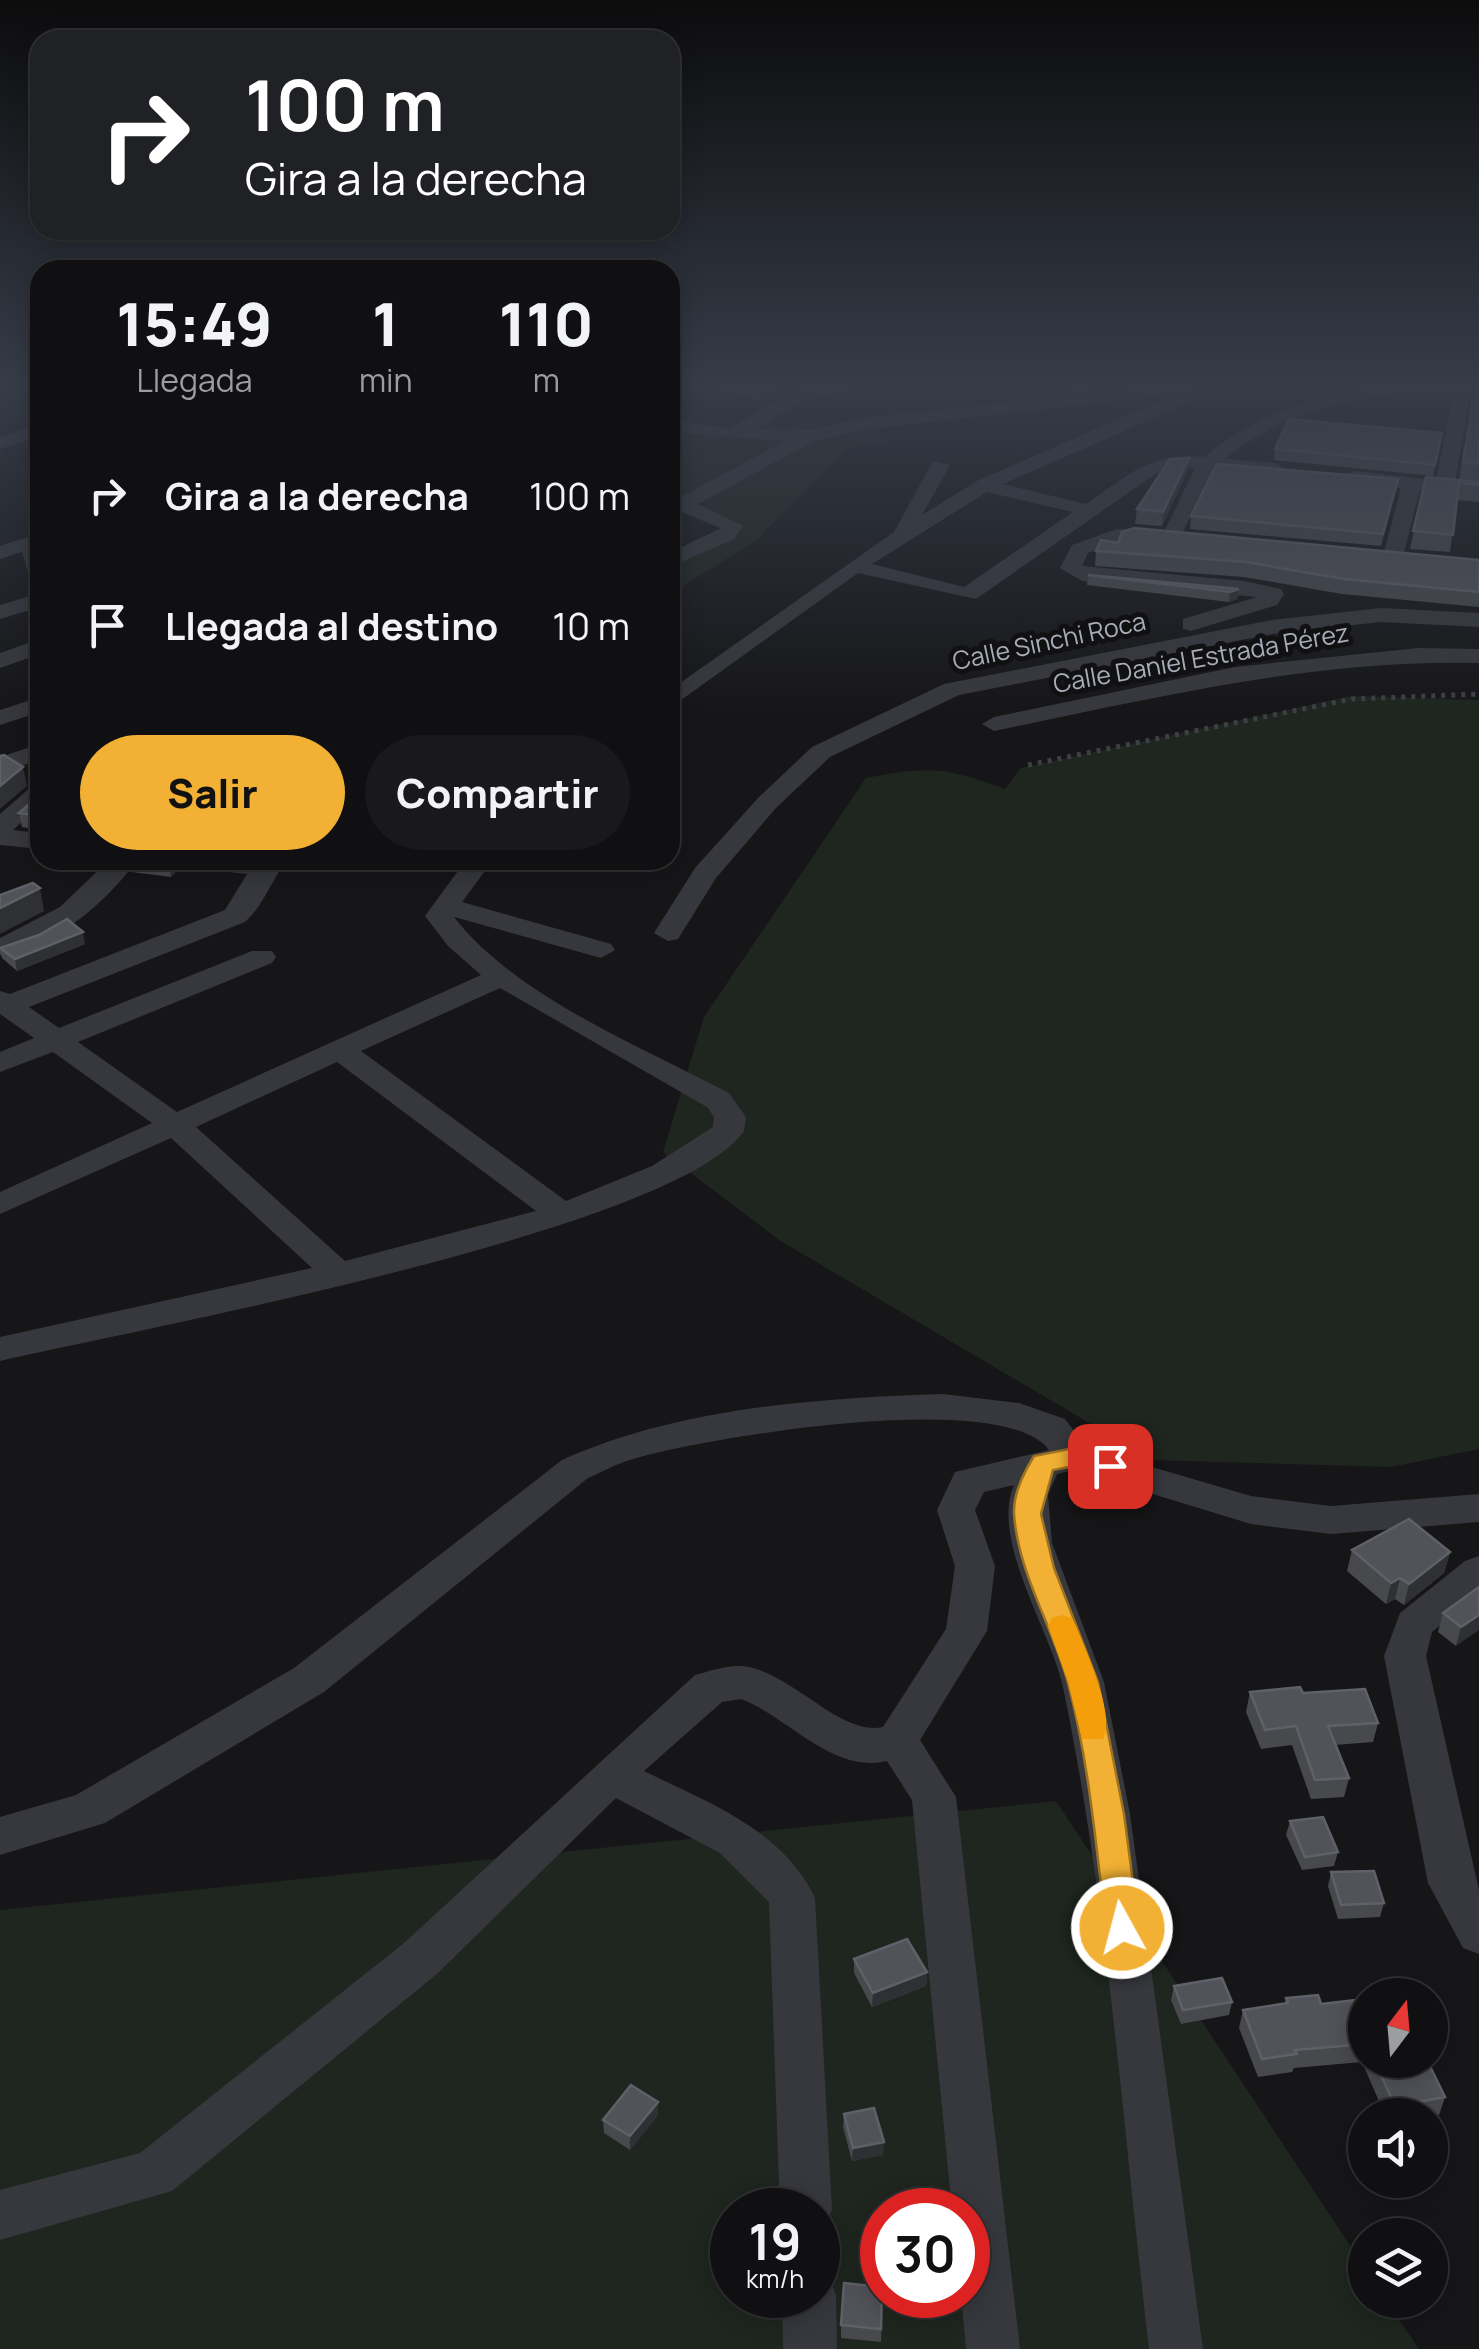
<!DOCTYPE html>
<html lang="es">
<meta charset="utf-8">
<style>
body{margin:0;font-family:Manrope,sans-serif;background:#19191b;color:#f1f3f6;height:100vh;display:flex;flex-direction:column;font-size:38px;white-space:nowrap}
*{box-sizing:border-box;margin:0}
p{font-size:32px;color:#9c9d9f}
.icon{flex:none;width:55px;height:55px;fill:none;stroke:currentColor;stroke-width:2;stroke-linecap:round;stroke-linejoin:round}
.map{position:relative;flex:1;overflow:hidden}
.drawer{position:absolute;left:30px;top:260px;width:650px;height:610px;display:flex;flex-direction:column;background:#101012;border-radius:30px;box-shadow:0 5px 25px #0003,0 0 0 2px #303032}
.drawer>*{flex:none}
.guide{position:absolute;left:30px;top:30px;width:650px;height:210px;border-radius:30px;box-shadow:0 5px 25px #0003,0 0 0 2px #303032;background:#202124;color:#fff;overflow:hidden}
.needle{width:65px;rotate:16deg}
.buttons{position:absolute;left:1348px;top:1978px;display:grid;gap:20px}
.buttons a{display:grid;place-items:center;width:100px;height:100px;border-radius:50%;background:#101012;box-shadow:0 5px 25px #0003,0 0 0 2px #303032;font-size:50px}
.speed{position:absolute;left:710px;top:2188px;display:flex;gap:20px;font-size:50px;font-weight:700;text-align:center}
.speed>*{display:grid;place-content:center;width:130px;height:130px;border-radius:50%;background:#101012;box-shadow:0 5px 25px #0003,0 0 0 2px #303032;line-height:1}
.speed small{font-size:25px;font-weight:400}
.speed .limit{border:15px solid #d22;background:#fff;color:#111}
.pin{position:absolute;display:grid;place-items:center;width:85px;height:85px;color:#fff;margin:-42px;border-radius:20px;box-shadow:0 5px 15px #0006}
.me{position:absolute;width:110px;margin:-55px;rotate:353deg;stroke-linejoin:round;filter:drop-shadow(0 0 8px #0008)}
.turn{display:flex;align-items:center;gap:35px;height:210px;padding:0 50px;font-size:45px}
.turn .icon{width:130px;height:130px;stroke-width:2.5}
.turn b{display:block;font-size:70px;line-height:85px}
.eta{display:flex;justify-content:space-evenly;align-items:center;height:170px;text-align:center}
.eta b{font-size:60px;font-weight:800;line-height:70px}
.primary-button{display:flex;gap:20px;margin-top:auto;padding:20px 50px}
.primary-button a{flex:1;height:115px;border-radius:60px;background:#f2b134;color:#111;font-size:40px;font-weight:800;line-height:115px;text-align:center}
.primary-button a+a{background:#19191b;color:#f1f3f6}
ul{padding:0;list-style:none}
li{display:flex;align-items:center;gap:30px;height:130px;padding:0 50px}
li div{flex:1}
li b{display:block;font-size:38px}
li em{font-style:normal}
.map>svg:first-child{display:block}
.green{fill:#1e261f;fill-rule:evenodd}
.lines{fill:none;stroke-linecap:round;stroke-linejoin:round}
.path{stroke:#3d3f44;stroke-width:5;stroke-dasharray:4 6;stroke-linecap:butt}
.street{fill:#37383d;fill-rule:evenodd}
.secondary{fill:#45474d;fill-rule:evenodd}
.wall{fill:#47494d}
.shaded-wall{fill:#2f3033}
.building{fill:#525359;stroke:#5f6168;stroke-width:2.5}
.route{fill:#f2b134;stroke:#9d7322;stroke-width:2.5}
.slow{fill:#f59e0b}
.labels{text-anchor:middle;stroke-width:10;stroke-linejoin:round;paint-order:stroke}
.far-street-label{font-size:25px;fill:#a8adb8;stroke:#111113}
</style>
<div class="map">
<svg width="1479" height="2349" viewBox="0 0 1479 2349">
<rect width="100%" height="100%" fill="#161618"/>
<path class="green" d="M 762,420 L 782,427 L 817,422 L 823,430 L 873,425 L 892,443 L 847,448 L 757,540 L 670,594 L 670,552 L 721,529 L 686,514 L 706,504 L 670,493 L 670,430 C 700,437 735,438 762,420 Z
M 1351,696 L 1479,700 L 1479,1449 L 1391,1467 L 1152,1460 L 779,1240 L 663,1152 L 704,1017 L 866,778 C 929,766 944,767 1005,789 L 1021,768 Z
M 1056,1801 L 1365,2268 L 1365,2300 L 1386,2300 L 1419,2349 L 0,2349 L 0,1910 ZM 732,2210 L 818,2210 L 818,2295 L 732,2295 ZM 882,2210 L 968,2210 L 968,2295 L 882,2295 Z"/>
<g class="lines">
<path class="path" d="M 1028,765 L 1352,699 L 1479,694"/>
<path class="street" d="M 841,383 L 883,383 L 804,400 L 755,429 L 809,430 L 868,417 L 1197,383 L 1188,403 L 1003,484 L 1086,504 C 1129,475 1150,452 1204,457 C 1282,393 1376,383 1472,383 L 1455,482 L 1479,484 L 1479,496 L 1420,490 L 1403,556 L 1393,562 L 1386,560 L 1383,556 L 1401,488 L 1354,483 L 1344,477 L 1354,471 L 1436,480 L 1455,389 C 1375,393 1289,405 1225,459 L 1276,463 L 1286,469 L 1276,475 L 1214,469 L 1179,540 L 1119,541 L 1088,553 L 1082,566 L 1244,581 L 1281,589 L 1284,594 L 1277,605 L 1191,631 L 1183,629 L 1183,619 L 1257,597 L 1082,581 L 1060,568 L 1072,545 L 1117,529 L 1165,530 L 1195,468 L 1161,470 L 976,599 L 858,573 L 670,708 L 670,690 L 894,532 L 933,461 L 950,465 L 922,515 L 977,481 L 1176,394 L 868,429 L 814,441 L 698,504 L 743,526 L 734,539 L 670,567 L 670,553 L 721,528 L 682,512 L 670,517 L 670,494 L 681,497 L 785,441 L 670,432 L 670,420 L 730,428 L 793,391 ZM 987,492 L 1073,512 L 964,587 L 872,564 Z
M 40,424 L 40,436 L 0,449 L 0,437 Z
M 40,533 L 40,581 L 29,575 L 22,552 L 0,559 L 0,546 Z
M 40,593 L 40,607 L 0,619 L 0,605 Z
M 1381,608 L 1479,613 L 1479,627 L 1381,622 L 1272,634 L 959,695 L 830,757 L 776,808 L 716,878 L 678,939 L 668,941 L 654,933 L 695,868 L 758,798 L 812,747 L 944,684 L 1272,620 Z
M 40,639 L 40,654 L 0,668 L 0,653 Z
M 1418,648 L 1479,649 L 1479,663 C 1313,659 1155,698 994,731 L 982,724 L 994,717 L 1235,667 Z
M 40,697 L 40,712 L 0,725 L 0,710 Z
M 40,744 L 40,760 L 0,773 L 0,757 Z
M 40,784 L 40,806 L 13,830 L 40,833 L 40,849 L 0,845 L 0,814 L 31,787 Z
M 109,860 L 137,860 C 106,903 54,948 0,955 L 0,938 L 60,907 Z
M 181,860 L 287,860 C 272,879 264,905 245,922 L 29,1007 L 59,1028 L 252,951 L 272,951 L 276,957 L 272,963 L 78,1042 L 177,1112 L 481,975 L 448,946 L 425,916 L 466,860 L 493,860 L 462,902 L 611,944 L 615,950 L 601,958 L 454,917 C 515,996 642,1047 729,1093 L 746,1117 L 744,1131 C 675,1231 138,1329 0,1361 L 0,1337 L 312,1268 L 171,1138 L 0,1214 L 0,1192 L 152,1123 L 53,1052 L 0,1072 L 0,1052 L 34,1038 L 0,1014 L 0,991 L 10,994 L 225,910 L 247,874 L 194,868 ZM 500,988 L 707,1107 L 714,1117 L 713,1127 L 652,1166 L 566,1201 L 361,1051 ZM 337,1062 L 536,1211 L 345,1261 L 196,1127 Z
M 943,1394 L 1019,1403 L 1065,1419 L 1087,1448 L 1251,1496 L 1331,1506 L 1479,1494 L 1479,1522 L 1331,1534 L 1251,1524 L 1074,1470 L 1057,1474 L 1048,1495 L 1052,1543 L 1104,1682 L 1130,1814 L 1203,2349 L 1149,2349 C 1123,2129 1108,1904 1063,1687 C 1051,1631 990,1540 1014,1485 L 984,1492 L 975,1510 L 995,1566 L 987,1631 L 920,1740 L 956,1797 L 1020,2349 L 966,2349 L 961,2295 L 968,2295 L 968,2210 L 952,2210 L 912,1800 L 887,1761 C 832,1774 787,1716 741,1699 L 722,1702 L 644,1771 C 709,1803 782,1829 815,1898 L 832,2210 L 824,2228 L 818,2230 L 818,2210 L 780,2210 L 769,1902 L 720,1853 L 616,1798 L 438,1973 L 172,2191 L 0,2240 L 0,2190 L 140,2153 L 404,1943 L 695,1675 C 709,1671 727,1665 741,1666 C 789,1669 840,1737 883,1727 L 946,1629 L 955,1566 L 937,1510 L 955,1472 L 1049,1450 C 1003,1387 702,1438 630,1460 C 616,1464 602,1472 588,1478 L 324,1692 L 105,1823 L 0,1855 L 0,1817 L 76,1795 L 294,1668 L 562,1460 C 678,1408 816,1398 943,1394 Z
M 1479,1556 L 1479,1593 L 1432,1632 L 1426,1656 L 1479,1890 L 1479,1954 L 1463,1948 L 1428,1883 L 1384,1656 L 1400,1613 L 1465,1561 Z
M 818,2272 L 828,2276 L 836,2295 L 837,2349 L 783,2349 L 782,2295 L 818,2295 Z"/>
<path class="secondary" d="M 1439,383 L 1479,383 L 1479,394 L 1443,389 Z"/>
</g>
<path class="wall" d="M 701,383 L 775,383 L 775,397 L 763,402 Z
M 1064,383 L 1137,383 L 1137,385 L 1072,392 Z
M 1476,383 L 1479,383 L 1479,481 L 1459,479 Z
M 1442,433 L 1433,476 L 1274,460 L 1275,449 Z
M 1187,472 L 1162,526 L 1135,524 L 1137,509 Z
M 1426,477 L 1479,482 L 1479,502 L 1457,500 L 1450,552 L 1410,549 Z
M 1398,479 L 1381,546 L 1190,529 L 1191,516 Z
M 1118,543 L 1479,560 L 1479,607 L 1342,594 L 1244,577 L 1095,566 L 1096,551 Z
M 1088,575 L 1239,589 L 1237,599 L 1229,602 L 1087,585 Z
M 40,792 L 40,830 L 22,827 L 19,813 L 40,795 Z
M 64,860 L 105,860 L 96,867 L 65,863 Z
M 130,860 L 181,860 L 182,865 L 171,877 L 132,872 Z
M 85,944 L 17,971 L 2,958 L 0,952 L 0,947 Z
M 1352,1550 L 1450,1552 L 1444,1573 L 1404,1605 L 1395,1599 L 1386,1604 L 1347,1571 Z
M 1479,1587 L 1456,1646 L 1438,1632 L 1443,1613 Z
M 1250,1692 L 1303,1693 L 1378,1723 L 1373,1742 L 1335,1745 L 1349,1778 L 1344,1797 L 1311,1799 L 1292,1745 L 1261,1749 L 1246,1712 Z
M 1290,1821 L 1338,1852 L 1334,1866 L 1302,1870 L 1286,1835 Z
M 1331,1872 L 1384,1903 L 1380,1917 L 1338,1919 L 1328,1886 Z
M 854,1959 L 927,1972 L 926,1986 L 872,2007 L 854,1973 Z
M 1174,1986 L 1232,2002 L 1229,2015 L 1181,2024 L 1171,2000 Z
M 1286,1998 L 1321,2004 L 1365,1999 L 1365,2060 L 1427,2060 L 1445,2097 L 1439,2115 L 1430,2117 L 1430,2115 L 1385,2115 L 1362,2062 L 1294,2068 L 1292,2072 L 1258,2077 L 1239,2028 L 1243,2010 L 1285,2003 Z
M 658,2102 L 658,2115 L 630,2150 L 604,2133 L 603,2120 Z
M 844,2114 L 883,2155 L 852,2161 L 843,2127 Z
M 883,2295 L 881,2342 L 841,2338 L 841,2325 Z"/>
<path class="shaded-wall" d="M 775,383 L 775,397 L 763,402 L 763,388 Z
M 1073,383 L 1137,383 L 1137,385 L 1072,392 Z
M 1189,458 L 1187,472 L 1162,526 L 1163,512 Z
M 1239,589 L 1237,599 L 1229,602 L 1230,592 Z
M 23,767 L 27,786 L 0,809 L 0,786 Z
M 94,860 L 105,860 L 96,867 Z
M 171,860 L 181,860 L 182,865 L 171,877 L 169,863 Z
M 40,888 L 44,911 L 0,934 L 0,908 Z
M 83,932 L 85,944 L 17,971 L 15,959 Z
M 1450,1552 L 1444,1573 L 1404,1605 L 1409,1584 Z
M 1400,1578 L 1395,1599 L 1386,1604 L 1391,1583 Z
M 1479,1615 L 1479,1630 L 1456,1646 L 1461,1627 Z
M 927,1972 L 926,1986 L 872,2007 L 873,1993 Z
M 658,2102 L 658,2115 L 630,2150 L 630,2136 Z
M 884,2142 L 883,2155 L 852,2161 L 853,2148 Z"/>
<path class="building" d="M 748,383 L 774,383 L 763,388 Z
M 1476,383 L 1479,383 L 1479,464 L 1463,462 Z
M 1289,419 L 1442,433 L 1435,465 L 1275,449 Z
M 1189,458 L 1163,512 L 1137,509 L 1170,459 Z
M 1217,464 L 1398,479 L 1383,534 L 1191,516 Z
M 1426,477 L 1479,482 L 1479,485 L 1459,483 L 1453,535 L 1413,531 Z
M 1134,528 L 1479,560 L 1479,592 L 1344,579 L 1246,562 L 1096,551 L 1101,540 L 1118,543 L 1122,532 Z
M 1088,575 L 1239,589 L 1230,592 Z
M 4,755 L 23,767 L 0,786 L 0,756 Z
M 40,792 L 40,816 L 19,813 L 40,795 Z
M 145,860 L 171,860 L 169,863 Z
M 33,883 L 40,888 L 0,908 L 0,895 Z
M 67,919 L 83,932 L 15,959 L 0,948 L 39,935 Z
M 1409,1519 L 1450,1552 L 1409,1584 L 1400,1578 L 1391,1583 L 1352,1550 Z
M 1479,1587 L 1479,1615 L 1461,1627 L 1443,1613 Z
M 1300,1687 L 1303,1693 L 1365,1689 L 1378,1723 L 1328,1726 L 1349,1778 L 1315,1780 L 1296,1726 L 1265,1730 L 1250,1692 Z
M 1323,1817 L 1338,1852 L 1305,1857 L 1290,1821 Z
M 1374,1871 L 1384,1903 L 1341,1905 L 1331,1872 Z
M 907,1939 L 927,1972 L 873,1993 L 854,1959 Z
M 1222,1978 L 1232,2002 L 1183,2010 L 1174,1986 Z
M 1318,1995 L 1321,2004 L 1365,1999 L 1365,2044 L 1295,2050 L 1297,2054 L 1262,2059 L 1243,2010 L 1288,2003 L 1286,1998 Z
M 1374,2060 L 1427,2060 L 1445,2097 L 1395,2106 Z
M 631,2085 L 658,2102 L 630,2136 L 603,2120 Z
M 874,2108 L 884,2142 L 853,2148 L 844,2114 Z
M 844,2283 L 882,2287 L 881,2329 L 841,2325 Z"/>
<linearGradient id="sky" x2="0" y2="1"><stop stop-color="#0c0c0d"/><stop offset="0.54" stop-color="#363c48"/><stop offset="1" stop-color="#363c48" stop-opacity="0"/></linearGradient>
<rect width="1479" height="712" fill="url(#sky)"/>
<path class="route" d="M 1074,1448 L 1119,1459 L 1123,1466 L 1110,1475 L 1074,1466 L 1053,1470 L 1041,1514 L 1054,1568 L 1098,1682 L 1124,1814 L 1139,1928 L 1134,1937 L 1122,1942 L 1111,1937 L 1106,1928 C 1096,1846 1089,1762 1068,1683 C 1053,1627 1018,1573 1014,1514 C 1013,1494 1024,1472 1034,1456 Z"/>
<path class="slow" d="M 1062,1615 L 1072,1618 L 1076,1626 C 1086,1651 1116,1715 1103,1739 L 1082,1739 L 1068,1682 L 1048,1626 L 1052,1618 Z"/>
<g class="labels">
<g class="far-street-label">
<text transform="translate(1049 641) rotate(-12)" y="9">Calle Sinchi Roca</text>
<text transform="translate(1201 658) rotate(-10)" y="9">Calle Daniel Estrada Pérez</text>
</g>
</g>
</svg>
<div class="buttons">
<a><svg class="needle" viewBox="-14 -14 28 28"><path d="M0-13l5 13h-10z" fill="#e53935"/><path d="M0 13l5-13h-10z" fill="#9c9d9f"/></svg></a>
<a><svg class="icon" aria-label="sound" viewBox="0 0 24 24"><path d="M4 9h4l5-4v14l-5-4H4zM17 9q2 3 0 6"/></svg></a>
<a><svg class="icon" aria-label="layers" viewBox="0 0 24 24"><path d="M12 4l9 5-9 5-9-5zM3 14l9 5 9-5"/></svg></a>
</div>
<div class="speed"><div>19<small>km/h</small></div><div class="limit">30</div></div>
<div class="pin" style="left:1110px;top:1466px;background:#d93025"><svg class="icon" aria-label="arrive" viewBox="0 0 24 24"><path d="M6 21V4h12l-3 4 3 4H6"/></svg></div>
<svg class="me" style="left:1122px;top:1928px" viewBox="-20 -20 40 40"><circle r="17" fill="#f2b134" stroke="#fff" stroke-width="3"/><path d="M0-11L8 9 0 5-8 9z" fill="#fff"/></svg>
<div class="guide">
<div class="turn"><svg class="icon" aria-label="right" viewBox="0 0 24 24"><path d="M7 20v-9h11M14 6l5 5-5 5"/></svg><div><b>100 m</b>Gira a la derecha</div></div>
</div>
<section class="drawer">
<div class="eta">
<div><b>15:49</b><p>Llegada</p></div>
<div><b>1</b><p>min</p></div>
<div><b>110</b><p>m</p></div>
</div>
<ul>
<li><svg class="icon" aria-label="right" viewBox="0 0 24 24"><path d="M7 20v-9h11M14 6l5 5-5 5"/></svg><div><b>Gira a la derecha</b></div><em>100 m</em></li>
<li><svg class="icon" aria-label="arrive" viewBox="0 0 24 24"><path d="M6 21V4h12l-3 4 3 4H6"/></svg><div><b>Llegada al destino</b></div><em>10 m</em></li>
</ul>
<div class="primary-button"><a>Salir</a><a>Compartir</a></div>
</section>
</div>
